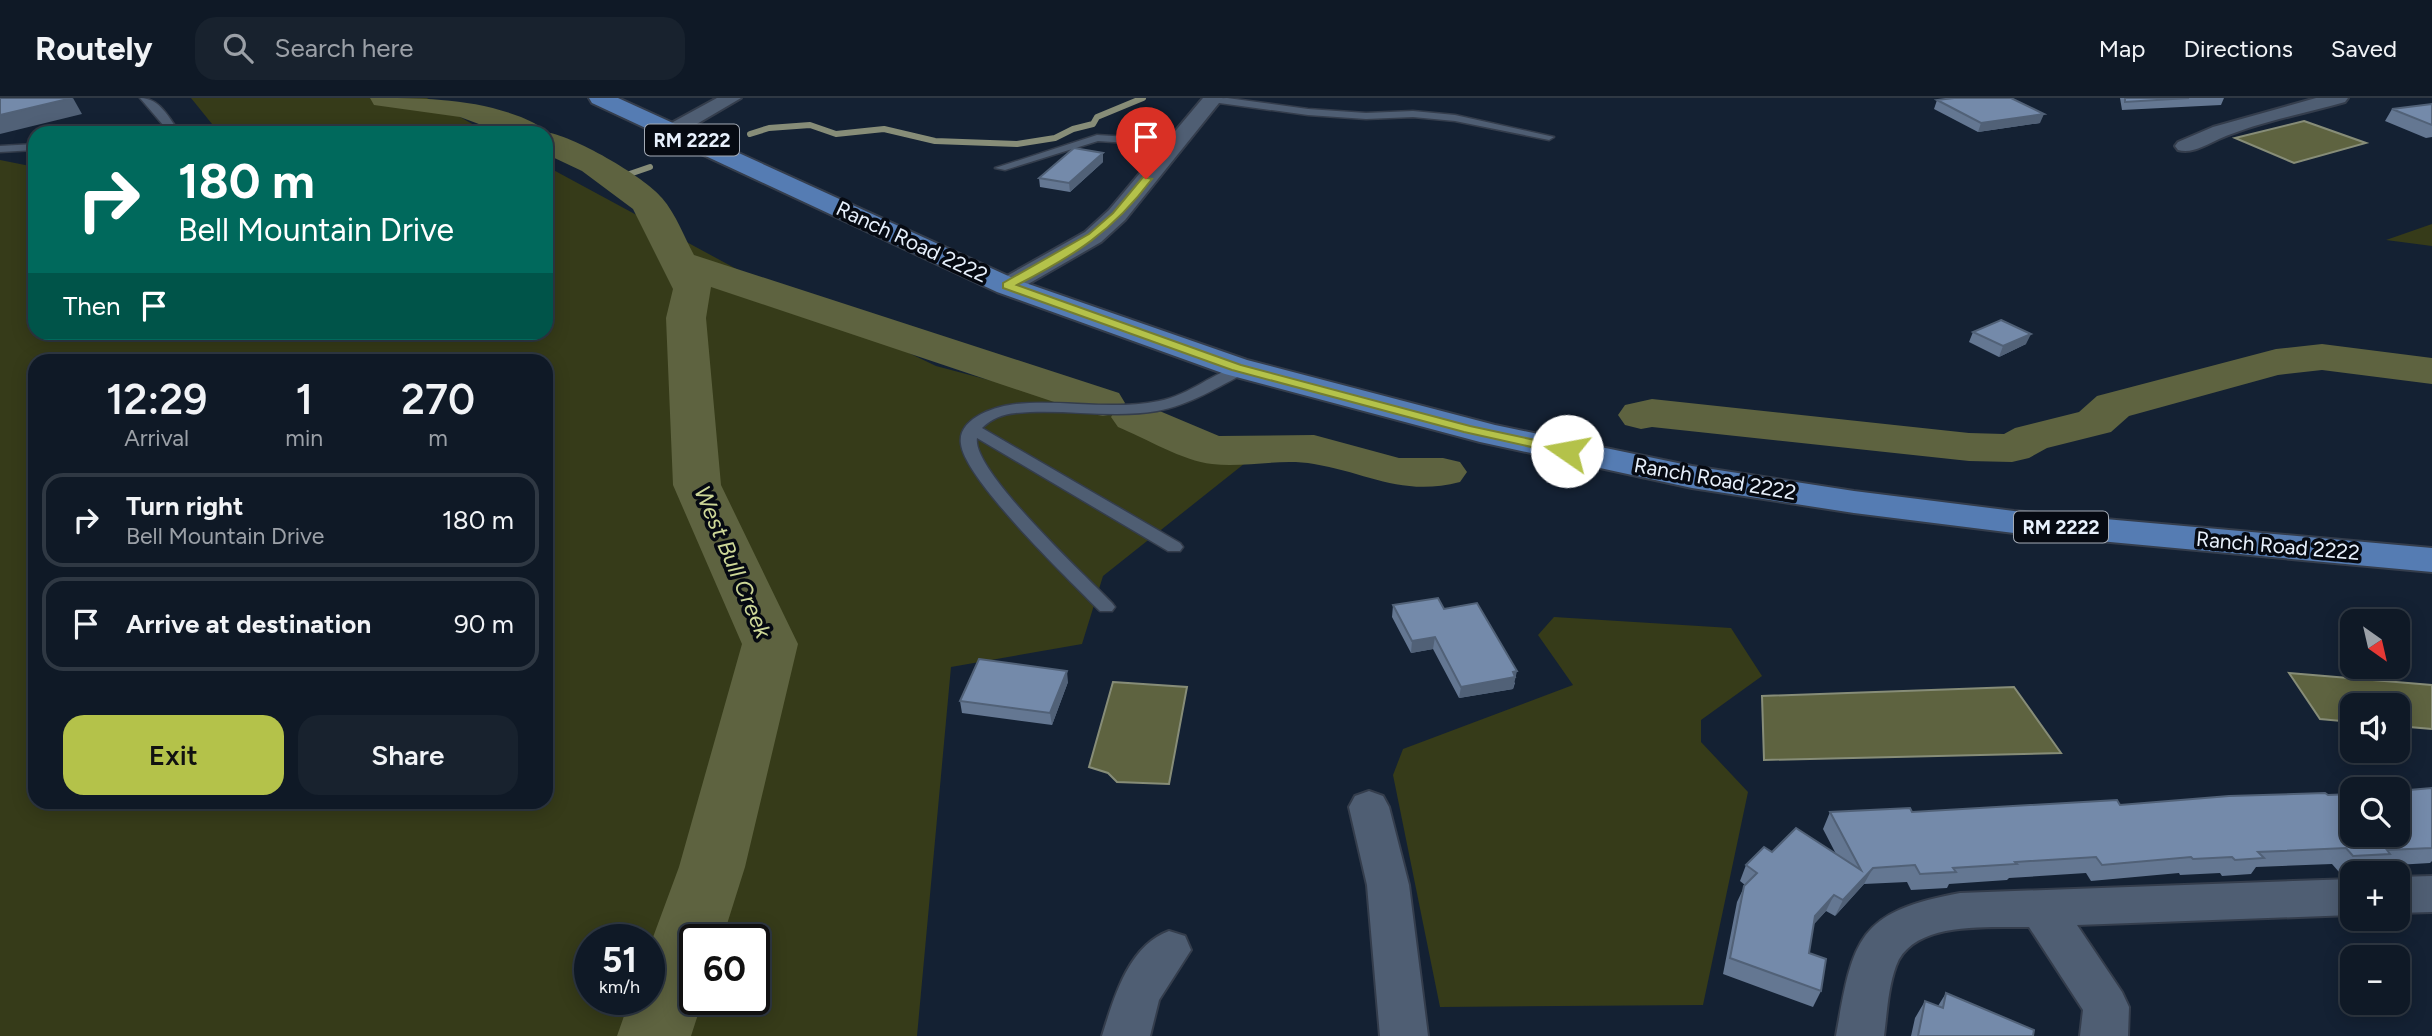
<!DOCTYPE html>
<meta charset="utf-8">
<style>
body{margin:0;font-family:Figtree,sans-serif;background:#18222e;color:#f1f3f6;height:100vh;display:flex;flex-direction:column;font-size:26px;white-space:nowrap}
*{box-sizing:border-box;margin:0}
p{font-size:23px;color:#9ba0a7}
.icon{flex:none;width:38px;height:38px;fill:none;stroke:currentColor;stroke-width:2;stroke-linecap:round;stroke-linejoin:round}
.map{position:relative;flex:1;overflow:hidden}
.panel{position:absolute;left:28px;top:256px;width:525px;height:455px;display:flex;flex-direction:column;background:#0f1926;border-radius:21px;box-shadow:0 4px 18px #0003,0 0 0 2px #2f3843}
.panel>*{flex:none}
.top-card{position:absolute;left:28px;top:28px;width:525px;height:214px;border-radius:21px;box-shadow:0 4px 18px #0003,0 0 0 2px #2f3843;background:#00695c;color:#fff;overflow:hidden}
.needle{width:46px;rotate:146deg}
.tools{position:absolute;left:2340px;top:511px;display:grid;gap:14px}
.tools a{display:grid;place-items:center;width:70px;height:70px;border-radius:14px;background:#0f1926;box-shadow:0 4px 18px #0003,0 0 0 2px #2f3843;font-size:35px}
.speed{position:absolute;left:574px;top:826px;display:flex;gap:14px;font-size:35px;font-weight:700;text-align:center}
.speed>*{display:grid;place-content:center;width:91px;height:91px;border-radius:50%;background:#0f1926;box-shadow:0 4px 18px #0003,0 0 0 2px #2f3843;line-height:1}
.speed small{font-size:18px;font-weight:400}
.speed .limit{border:4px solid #111;border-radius:10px;background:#fff;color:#111}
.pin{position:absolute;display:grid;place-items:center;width:60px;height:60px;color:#fff;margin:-72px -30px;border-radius:50% 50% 50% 0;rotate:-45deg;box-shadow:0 0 7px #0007}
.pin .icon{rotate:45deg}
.me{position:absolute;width:77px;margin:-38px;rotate:282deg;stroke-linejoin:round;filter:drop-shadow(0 0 5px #0008)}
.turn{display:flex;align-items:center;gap:24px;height:147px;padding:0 35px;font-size:32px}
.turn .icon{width:91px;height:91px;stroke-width:2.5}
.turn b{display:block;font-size:49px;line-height:60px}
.then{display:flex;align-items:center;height:66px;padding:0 35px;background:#0003;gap:14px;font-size:26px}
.eta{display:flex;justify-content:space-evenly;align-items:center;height:119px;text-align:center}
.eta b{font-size:42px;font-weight:600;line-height:49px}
.primary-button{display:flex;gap:14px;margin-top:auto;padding:14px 35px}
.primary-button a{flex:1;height:80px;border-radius:21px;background:#b4c24a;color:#111;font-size:28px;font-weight:600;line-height:80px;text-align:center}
.primary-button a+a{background:#18222e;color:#f1f3f6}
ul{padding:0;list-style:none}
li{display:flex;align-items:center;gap:21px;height:94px;margin:0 14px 10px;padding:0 21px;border:4px solid #2f3843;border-radius:21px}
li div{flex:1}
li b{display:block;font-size:26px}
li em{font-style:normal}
header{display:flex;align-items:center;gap:42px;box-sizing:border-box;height:98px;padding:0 35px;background:#0f1926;border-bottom:2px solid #2f3843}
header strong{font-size:33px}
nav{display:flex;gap:38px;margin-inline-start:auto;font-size:24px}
.search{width:490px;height:63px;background:#18222e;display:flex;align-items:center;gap:18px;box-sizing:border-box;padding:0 24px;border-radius:21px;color:#9ba0a7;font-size:26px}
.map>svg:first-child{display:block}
.green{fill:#363b19;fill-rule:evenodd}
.water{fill:#5e6340;stroke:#878d78;stroke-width:2}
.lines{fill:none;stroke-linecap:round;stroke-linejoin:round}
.stream{stroke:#878d78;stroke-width:6}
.river{fill:#5e6340;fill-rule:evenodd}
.service-casing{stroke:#343d4c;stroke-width:3}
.minor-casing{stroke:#343d4c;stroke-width:4}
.primary-casing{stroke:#343d4c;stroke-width:4}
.service{fill:#4f5e73;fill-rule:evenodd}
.minor{fill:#4f5e73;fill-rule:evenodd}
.primary{fill:#557cb3;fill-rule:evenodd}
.wall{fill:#647792}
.shaded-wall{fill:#516177}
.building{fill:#748aaa;stroke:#516177;stroke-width:2}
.route{fill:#b4c24a;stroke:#757e30;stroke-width:2}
.labels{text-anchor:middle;stroke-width:7;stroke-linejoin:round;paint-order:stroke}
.shield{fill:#060a12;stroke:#a4abb6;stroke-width:2}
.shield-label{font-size:19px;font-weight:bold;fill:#e7f0fc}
.street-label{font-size:21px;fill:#e7f0fc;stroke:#060a12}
.water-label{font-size:23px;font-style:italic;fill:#cdd797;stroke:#060a12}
</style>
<header>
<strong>Routely</strong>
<div class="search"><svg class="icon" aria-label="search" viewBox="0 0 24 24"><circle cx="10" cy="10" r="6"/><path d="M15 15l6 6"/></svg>Search here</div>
<nav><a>Map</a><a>Directions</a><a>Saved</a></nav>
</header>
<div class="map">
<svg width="2432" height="938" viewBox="0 0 2432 938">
<rect width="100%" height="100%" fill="#142133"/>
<path class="green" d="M 191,0 L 427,0 L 488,35 L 199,35 L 212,26 Z
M 0,62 L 35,69 L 35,234 L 546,234 L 546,68 L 755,181 L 936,268 L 1259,354 L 1103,478 L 1082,546 L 951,569 L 917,938 L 0,938 ZM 35,262 L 546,262 L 546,704 L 35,704 ZM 590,842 L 649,842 L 649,901 L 590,901 ZM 695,842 L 754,842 L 754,901 L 695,901 Z
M 2432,126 L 2432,148 L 2386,142 Z
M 1554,519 L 1731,530 L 1762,578 L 1701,622 L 1701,644 L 1748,694 L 1703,907 L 1440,909 L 1393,677 L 1403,651 L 1573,587 L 1538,537 Z"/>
<path class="water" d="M 2304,23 L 2366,45 L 2294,65 L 2235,40 Z
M 2289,575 L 2432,587 L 2432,631 L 2398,628 L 2398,607 L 2352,607 L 2352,624 L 2320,621 Z
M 1113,584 L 1187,589 L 1169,686 L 1117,684 L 1108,675 L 1089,669 Z
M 2014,589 L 2061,655 L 1764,662 L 1762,598 Z"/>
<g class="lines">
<path class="stream" d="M 750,36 L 769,30 L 810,27 L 836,36 L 884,31 L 935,43 L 1017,46 L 1055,40 L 1073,31 L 1093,26 L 1097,19 L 1143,0
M 615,81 L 650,69"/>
<path class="river" d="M 370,0 C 423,0 471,0 521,19 C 530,23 539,26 544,34 C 571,36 645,79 662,100 C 676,116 684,139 694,157 L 1119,295 L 1125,305 L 1123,308 L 1134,305 L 1150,309 L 1219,338 L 1314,337 L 1399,360 L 1443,360 L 1460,364 L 1467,374 L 1460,384 C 1402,399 1368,375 1314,366 C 1281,360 1245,370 1212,366 C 1183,363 1145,340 1118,329 L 1111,319 L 1113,316 L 1103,318 L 1087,315 L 711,189 L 706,220 L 721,387 L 798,546 L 745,769 L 722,842 L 695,842 L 695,901 L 703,901 L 691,938 L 617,938 L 630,901 L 649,901 L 649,850 L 679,769 L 742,546 L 673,387 L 666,220 L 673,191 L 633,111 L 582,73 L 546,56 L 546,35 L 503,35 L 460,19 L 374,7 Z
M 2322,246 L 2432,260 L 2432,286 L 2322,272 L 2278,277 L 2129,318 L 2111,334 L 2047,350 L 2029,360 L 2012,364 L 1969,363 L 1652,329 L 1641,331 L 1625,327 L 1618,317 L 1625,307 L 1652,301 L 1969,335 L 2004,336 L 2015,330 L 2079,314 L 2097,298 L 2276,251 Z"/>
<g class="service-casing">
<path id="service" d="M 140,0 C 160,0 169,20 180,35 L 170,35 Z
M 1227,0 L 1308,11 L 1366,15 L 1413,13 L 1455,17 L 1554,39 L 1549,42 L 1455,23 L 1413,19 L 1366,21 L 1308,17 L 1212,4 L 1207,1 Z
M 1097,37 L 1176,42 L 1181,45 L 1176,48 L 1098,43 L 1005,72 L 995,70 Z
M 35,46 L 35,52 L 0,54 L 0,48 Z
M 1242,267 L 1247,268 L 1249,271 L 1247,274 C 1218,289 1190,307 1157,313 C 1110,321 1063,310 1016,315 C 1003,316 991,321 982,330 L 1180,445 L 1183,449 L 1180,453 L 1168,453 L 977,340 C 971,372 1087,479 1112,505 L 1115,509 L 1112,513 L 1100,513 C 1071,484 965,382 961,346 C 957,320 996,308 1016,306 C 1063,301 1110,313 1159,303 C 1190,297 1213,274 1242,267 Z"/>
</g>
<g class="minor-casing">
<path id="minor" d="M 717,0 L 741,0 L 678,37 L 664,37 L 661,33 L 664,29 Z
M 1203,0 L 1223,0 L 1125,122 L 1101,144 L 1016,193 L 1007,195 L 998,193 L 995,188 L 998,183 L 1085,134 L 1109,112 Z
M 2316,0 L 2348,0 L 2345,4 C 2303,16 2258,24 2219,41 C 2206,47 2192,56 2178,52 L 2175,48 L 2178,44 L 2213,29 Z
M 1369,693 L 1383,698 L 1389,709 L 1409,787 L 1428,938 L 1380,938 L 1367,787 L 1349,709 L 1355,698 Z
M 2432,778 L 2432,814 L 2398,815 L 2398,779 Z
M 2352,781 L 2352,817 L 2077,827 L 2122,894 L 2129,909 L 2128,938 L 2080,938 L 2083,912 L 2029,829 C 1990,830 1913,822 1896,868 C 1888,890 1887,915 1884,938 L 1836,938 C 1853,841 1857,814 1960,795 Z
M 1169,833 L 1185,838 L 1191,852 L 1159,902 L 1150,938 L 1102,938 C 1114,900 1128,848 1169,833 Z"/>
</g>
<g class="primary-casing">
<path id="primary" d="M 589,0 L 618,0 L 1017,182 L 1247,262 L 1495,327 L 1692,368 L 1854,393 L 2014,413 L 2432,450 L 2432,474 L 2014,435 L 1854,415 L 1692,390 L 1480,344 L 1225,276 L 997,194 L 592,5 Z"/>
</g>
<use href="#service" class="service"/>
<use href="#minor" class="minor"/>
<use href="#primary" class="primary"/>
</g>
<path class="wall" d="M 2120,0 L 2224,0 L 2221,7 L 2122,12 Z
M 1937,2 L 2040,25 L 1978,34 L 1934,11 Z
M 2432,6 L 2432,39 L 2426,40 L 2385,23 L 2392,11 Z
M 1103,64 L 1070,94 L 1040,89 L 1039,80 Z
M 1973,234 L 2026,246 L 1999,259 L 1969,244 Z
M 1393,507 L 1444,511 L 1515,585 L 1513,591 L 1459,600 L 1433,551 L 1411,555 L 1392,519 Z
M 1068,584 L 1052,627 L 962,615 L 960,603 Z
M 2432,690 L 2432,763 L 2430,765 L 2379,768 L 2376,772 L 2339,774 L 2332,766 L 2256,769 L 2251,776 L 2222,778 L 2220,775 L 2180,777 L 2179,775 L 2091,783 L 2086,775 L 2009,780 L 2007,782 L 1949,786 L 1947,790 L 1911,792 L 1907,784 L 1864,786 L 1835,818 L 1826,813 L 1813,827 L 1809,855 L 1821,893 L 1813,909 L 1723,876 L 1737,804 L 1745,787 L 1740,783 L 1746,767 L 1772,754 L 1836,756 L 1823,731 L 1830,714 L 1912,714 L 2120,707 L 2328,697 Z
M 1946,895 L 2033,938 L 1911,938 L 1915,920 L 1925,903 L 1938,908 Z"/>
<path class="shaded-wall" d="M 73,0 L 82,16 L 0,36 L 0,17 Z
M 2044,16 L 2040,25 L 1978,34 L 1981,25 Z
M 1103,55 L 1103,64 L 1070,94 L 1069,85 Z
M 2031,236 L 2026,246 L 1999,259 L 2003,248 Z
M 1435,539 L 1433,551 L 1411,555 L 1412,543 Z
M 1067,573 L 1068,584 L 1052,627 L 1050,615 Z
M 1517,573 L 1513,591 L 1459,600 L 1461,589 Z
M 1873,770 L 1864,786 L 1835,818 L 1843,802 Z
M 1834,797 L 1826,813 L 1807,834 L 1815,818 Z"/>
<path class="building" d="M 0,0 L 72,0 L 0,17 Z
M 1954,0 L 2011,0 L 2044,16 L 1981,25 L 1937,2 Z
M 2125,0 L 2189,0 L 2125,4 Z
M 2432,6 L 2432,27 L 2392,11 Z
M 1074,50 L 1103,55 L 1069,85 L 1039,80 Z
M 2001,222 L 2031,236 L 2003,248 L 1973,234 Z
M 1438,500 L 1444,511 L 1477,505 L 1517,573 L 1513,574 L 1515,579 L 1461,589 L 1435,539 L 1412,543 L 1393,507 Z
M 979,561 L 1067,573 L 1050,615 L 960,603 Z
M 2432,690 L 2432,750 L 2387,752 L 2390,756 L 2353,758 L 2346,750 L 2258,754 L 2264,760 L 2235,762 L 2232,759 L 2193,761 L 2191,759 L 2102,767 L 2096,759 L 2015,764 L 2017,766 L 1953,770 L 1956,774 L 1920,776 L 1915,767 L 1873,770 L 1843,802 L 1834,797 L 1815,818 L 1809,855 L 1826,861 L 1821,893 L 1730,860 L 1744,788 L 1757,775 L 1746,767 L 1764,749 L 1772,754 L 1796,730 L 1861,772 L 1830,714 L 1910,710 L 1912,714 L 2117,702 L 2120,707 L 2229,698 L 2325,695 L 2328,697 L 2352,696 L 2352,737 L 2398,737 L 2398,693 Z
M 1946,895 L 2034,932 L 2033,938 L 1918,938 L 1925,903 L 1943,910 Z"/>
<path class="route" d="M 1143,79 L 1152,81 C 1112,134 1075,157 1017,187 L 1241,267 L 1470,328 L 1572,350 L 1574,353 L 1567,357 L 1464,334 L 1232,272 L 1003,190 L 1003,185 L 1089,136 L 1113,115 Z"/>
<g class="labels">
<g class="shield">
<rect x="645" y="26.5" width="94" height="31" rx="5"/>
<rect x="2014" y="413.5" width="94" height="31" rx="5"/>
</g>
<g class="shield-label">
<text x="692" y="49">RM 2222</text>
<text x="2061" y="436">RM 2222</text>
</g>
<g class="street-label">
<text transform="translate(912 144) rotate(25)" y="7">Ranch Road 2222</text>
<text transform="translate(1715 381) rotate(10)" y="7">Ranch Road 2222</text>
<text transform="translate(2278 448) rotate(5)" y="7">Ranch Road 2222</text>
</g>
<g class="water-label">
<text transform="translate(733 464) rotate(67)" y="8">West Bull Creek</text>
</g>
</g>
</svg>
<div class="tools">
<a><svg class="needle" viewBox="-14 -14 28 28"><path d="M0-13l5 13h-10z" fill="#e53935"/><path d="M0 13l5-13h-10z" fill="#9ba0a7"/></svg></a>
<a><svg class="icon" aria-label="sound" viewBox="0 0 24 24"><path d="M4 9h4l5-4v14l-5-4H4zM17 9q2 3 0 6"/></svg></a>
<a><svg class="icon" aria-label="search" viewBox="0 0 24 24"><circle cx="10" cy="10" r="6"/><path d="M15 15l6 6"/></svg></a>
<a>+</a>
<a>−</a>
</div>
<div class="speed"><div>51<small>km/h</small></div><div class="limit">60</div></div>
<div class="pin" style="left:1146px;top:81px;background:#d93025"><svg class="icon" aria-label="arrive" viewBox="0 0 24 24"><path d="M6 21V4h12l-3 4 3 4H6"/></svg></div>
<svg class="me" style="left:1567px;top:353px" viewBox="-20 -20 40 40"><circle r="19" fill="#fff"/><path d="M0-13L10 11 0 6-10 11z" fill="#b4c24a"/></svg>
<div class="top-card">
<div class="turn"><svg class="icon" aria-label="right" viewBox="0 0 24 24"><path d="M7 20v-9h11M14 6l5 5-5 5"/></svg><div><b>180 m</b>Bell Mountain Drive</div></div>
<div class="then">Then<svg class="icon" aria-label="arrive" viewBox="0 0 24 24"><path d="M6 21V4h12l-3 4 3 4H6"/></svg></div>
</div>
<section class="panel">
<div class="eta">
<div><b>12:29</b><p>Arrival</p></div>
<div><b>1</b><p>min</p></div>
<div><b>270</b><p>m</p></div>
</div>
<ul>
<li><svg class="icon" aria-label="right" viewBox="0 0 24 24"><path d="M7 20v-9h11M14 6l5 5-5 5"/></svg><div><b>Turn right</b><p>Bell Mountain Drive</p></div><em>180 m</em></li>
<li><svg class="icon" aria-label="arrive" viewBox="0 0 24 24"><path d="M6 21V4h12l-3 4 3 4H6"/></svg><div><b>Arrive at destination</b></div><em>90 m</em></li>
</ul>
<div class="primary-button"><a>Exit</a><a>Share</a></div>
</section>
</div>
